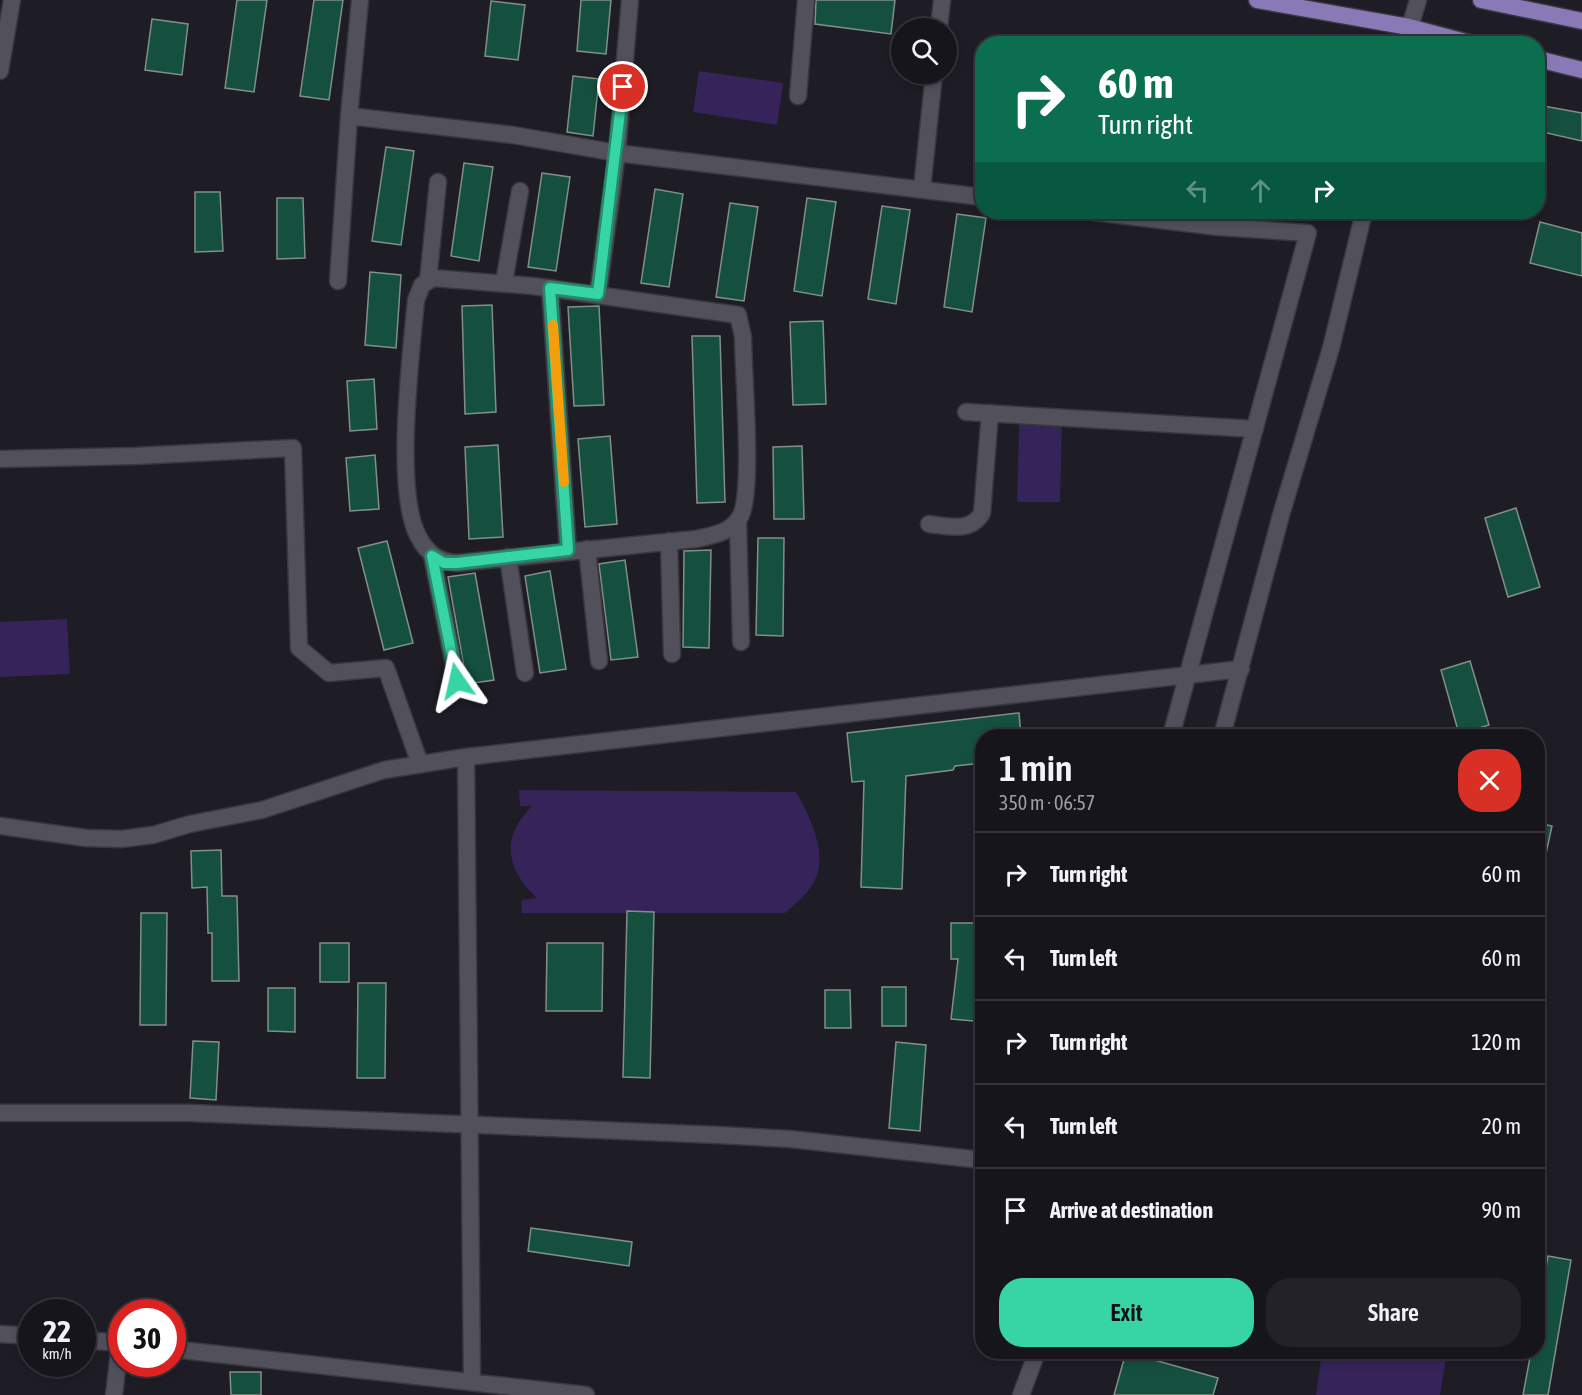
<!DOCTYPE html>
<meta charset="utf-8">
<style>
body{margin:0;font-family:"Asap Condensed",sans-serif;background:#232229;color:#f1f3f6;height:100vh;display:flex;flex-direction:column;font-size:22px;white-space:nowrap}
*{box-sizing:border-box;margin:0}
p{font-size:20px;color:#9e9fa3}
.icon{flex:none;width:33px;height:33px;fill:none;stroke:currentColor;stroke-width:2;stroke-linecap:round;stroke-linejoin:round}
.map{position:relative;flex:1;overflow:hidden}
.sheet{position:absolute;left:975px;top:729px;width:570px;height:630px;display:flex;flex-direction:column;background:#16151c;border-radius:24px;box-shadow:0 3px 9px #0003,0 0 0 2px #35343b}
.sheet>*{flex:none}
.banner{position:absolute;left:975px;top:36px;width:570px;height:183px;border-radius:24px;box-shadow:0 3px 9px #0003,0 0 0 2px #35343b;background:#0b6e4f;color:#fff;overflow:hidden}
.fabs{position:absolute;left:891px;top:18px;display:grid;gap:12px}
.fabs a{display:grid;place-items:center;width:66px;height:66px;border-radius:50%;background:#16151c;box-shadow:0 3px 9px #0003,0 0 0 2px #35343b;font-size:30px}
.speed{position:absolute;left:18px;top:1299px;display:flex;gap:12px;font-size:30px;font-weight:700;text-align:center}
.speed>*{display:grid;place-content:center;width:78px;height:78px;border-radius:50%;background:#16151c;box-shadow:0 3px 9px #0003,0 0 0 2px #35343b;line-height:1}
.speed small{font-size:15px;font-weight:400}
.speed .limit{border:9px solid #d22;background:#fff;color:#111}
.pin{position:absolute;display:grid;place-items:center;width:51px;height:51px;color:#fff;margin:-26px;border:3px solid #fff;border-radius:50%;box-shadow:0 2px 6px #0007}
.me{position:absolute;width:66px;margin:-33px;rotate:349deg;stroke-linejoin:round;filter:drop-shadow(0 0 4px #0008)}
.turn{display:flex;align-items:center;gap:21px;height:126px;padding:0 24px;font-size:27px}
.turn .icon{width:78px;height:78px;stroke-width:2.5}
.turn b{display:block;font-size:42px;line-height:51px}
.lanes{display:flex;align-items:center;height:57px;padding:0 24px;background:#0003;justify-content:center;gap:30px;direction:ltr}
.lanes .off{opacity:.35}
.round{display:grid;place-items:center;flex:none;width:63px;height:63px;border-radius:24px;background:#232229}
.head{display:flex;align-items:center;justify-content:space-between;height:102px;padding:0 24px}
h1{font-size:36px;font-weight:600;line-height:45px}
.primary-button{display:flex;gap:12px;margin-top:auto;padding:12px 24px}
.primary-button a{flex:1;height:69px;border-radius:24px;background:#37d4a6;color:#111;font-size:24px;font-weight:600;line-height:69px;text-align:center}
.primary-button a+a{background:#232229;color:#f1f3f6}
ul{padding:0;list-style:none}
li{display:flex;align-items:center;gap:18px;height:84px;padding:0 24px;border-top:2px solid #35343b}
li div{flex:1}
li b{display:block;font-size:22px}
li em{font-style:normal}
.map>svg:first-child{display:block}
.green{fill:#352359}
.building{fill:#15503e;stroke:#818f89;stroke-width:1.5}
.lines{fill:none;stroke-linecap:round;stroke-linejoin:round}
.minor-casing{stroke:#39373f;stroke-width:19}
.tertiary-casing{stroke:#39373f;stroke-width:19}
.secondary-casing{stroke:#39373f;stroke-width:19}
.primary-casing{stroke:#39373f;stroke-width:19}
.minor{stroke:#52505b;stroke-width:16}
.tertiary{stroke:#52505b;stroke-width:16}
.secondary{stroke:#52505b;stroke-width:16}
.primary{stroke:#8a79b7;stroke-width:16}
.route-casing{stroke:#248a6c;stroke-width:15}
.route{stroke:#37d4a6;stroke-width:10}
.slow{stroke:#f59e0b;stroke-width:10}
</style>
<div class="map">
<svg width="1582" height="1395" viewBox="0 0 1582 1395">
<rect width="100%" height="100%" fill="#1e1c25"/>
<path class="green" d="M 699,71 L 783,83 L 777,125 L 693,112 Z
M 1019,424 L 1062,425 L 1060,502 L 1017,502 Z
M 67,619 L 70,674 L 0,677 L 0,622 Z
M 519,790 L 796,792 C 810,816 829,855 814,882 C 807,895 796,903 785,913 L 522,913 L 521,900 L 537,898 C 506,869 500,838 532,806 L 520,806 Z
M 1322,1352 L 1447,1352 L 1440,1395 L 1316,1395 Z"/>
<path class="building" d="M 237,0 L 267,0 L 254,92 L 225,88 Z
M 314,0 L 343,0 L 329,100 L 300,96 Z
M 581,0 L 611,0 L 606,54 L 577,51 Z
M 816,0 L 895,0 L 891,34 L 815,24 Z
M 491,1 L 525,5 L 518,60 L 485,56 Z
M 152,19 L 188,24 L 182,75 L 145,70 Z
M 573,76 L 599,79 L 593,136 L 567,132 Z
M 1538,105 L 1582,113 L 1582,141 L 1538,131 Z
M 386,147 L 414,151 L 401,245 L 372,241 Z
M 464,163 L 493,167 L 479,261 L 451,256 Z
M 542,173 L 570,177 L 556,271 L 528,267 Z
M 655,189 L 683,194 L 669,287 L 641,283 Z
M 195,192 L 220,192 L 223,251 L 195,252 Z
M 277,198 L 303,198 L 305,258 L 277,259 Z
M 807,198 L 836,202 L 822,296 L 794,291 Z
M 730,203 L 758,207 L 744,301 L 716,297 Z
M 882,206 L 910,210 L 896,304 L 868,299 Z
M 957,214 L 986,218 L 972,312 L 944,307 Z
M 1540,222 L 1582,233 L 1582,276 L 1530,263 Z
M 370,272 L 401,275 L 396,348 L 365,345 Z
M 492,305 L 496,412 L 465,414 L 462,306 Z
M 599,306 L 604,405 L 574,406 L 568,307 Z
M 823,321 L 826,404 L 793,405 L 790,322 Z
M 692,336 L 720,336 L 725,502 L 697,503 Z
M 374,379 L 377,429 L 350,431 L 347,381 Z
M 610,436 L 617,524 L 585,527 L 578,439 Z
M 498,445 L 503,537 L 469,539 L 465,447 Z
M 802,446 L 804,519 L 774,519 L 773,447 Z
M 375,455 L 379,509 L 350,511 L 346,458 Z
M 1516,508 L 1540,587 L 1508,597 L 1485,518 Z
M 758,538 L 784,538 L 783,636 L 756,635 Z
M 387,541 L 413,643 L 384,650 L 358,548 Z
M 711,550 L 709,648 L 683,647 L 684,551 Z
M 625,560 L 638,657 L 611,660 L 599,564 Z
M 550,571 L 566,669 L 540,673 L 525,576 Z
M 475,573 L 494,680 L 467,684 L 448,577 Z
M 1470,661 L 1489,725 L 1459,734 L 1441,670 Z
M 1019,713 L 1021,736 L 982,736 L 982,763 L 955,766 L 953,770 L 906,776 L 902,889 L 861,887 L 864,781 L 852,782 L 847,733 Z
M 1538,823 L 1552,826 L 1543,867 L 1538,866 Z
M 221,850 L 222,896 L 237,896 L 239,981 L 212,981 L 212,933 L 208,933 L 207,887 L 192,888 L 191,851 Z
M 627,911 L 654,912 L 650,1078 L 623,1077 Z
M 141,913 L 167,913 L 166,1025 L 140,1025 Z
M 951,923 L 974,923 L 975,976 L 979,977 L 974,1021 L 951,1019 L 958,959 L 951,959 Z
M 320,943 L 349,943 L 349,982 L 320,982 Z
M 547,943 L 603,943 L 602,1011 L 546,1011 Z
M 358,983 L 386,983 L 385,1078 L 357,1078 Z
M 882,987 L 906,987 L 906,1026 L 882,1026 Z
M 268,988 L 295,988 L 295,1032 L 268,1031 Z
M 825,990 L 850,990 L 851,1028 L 825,1028 Z
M 193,1041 L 219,1042 L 216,1100 L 190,1098 Z
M 896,1042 L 926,1045 L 920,1131 L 889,1128 Z
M 531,1228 L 632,1242 L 629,1266 L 528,1251 Z
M 1548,1256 L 1571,1260 L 1548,1395 L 1523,1395 L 1531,1352 L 1538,1352 L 1538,1314 Z
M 1126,1352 L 1218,1378 L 1213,1395 L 1114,1395 Z
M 230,1372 L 261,1372 L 261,1395 L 231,1395 Z"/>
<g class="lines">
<g class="minor-casing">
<path id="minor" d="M 939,28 L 942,0
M 798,96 L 806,0
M 349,116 L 513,135 L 617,153 L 982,197
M 922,189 L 934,74
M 1094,212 L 1218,227 L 1308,233 L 1171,736
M 433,278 L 533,286 L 738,315 L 743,337 C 743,371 754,494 740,517 C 731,533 713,535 696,539 L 457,563 C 438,562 427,553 418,536 C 394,489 411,355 416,300 L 422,285 Z
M 338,281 L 349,116 L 360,0
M 428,281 L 438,182
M 504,282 L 520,191
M 550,288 L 568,551
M 598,294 L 617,153 L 630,0
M 966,412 L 1255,429
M 0,459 L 135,456 L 293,448 L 299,648 L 329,673 L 386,668 L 420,764
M 738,520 L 741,642
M 929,524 C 948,526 971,533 982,513 L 990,413
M 669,541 L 672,654
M 587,549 L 599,661
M 432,556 L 457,681
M 508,557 L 525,673
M 466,757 L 472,1382
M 0,826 L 86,838 L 121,839 L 153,835 L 190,824 L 262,810 L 384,770 L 466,757 L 1241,669
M 0,1113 L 190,1113 L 719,1135 L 790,1139 L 982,1160
M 0,1334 L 32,1336
M 82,1340 L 122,1343
M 172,1349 L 586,1395
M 114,1395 L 120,1343"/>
</g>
<g class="tertiary-casing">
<path id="tertiary" d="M 1405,44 L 1418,0
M 1222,736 L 1281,515 L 1331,348 L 1364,212
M 1021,1395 L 1037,1352"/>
</g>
<g class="secondary-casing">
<path id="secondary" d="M 0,71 L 12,0"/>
</g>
<g class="primary-casing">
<path id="primary" d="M 1257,0 L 1409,27 L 1473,44
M 1481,0 L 1582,21
M 1538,59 L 1582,70"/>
</g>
<use href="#minor" class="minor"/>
<use href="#tertiary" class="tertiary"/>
<use href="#secondary" class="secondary"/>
<use href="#primary" class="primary"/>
</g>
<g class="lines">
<g class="route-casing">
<path id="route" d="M 457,681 L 432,556 L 444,563 L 457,563 L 568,550 L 550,288 L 598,294 L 623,87"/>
</g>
<use href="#route" class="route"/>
<path class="slow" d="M 553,325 L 564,482"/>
</g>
</svg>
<div class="fabs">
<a><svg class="icon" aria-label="search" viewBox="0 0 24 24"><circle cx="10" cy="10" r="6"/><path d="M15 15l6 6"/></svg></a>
</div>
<div class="speed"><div>22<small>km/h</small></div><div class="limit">30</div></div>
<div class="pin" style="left:623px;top:87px;background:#d93025"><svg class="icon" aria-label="arrive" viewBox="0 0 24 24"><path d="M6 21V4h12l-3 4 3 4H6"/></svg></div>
<svg class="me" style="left:457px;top:681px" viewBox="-20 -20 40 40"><path d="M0-17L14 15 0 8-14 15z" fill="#37d4a6" stroke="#fff" stroke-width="4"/></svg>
<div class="banner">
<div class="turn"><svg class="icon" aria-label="right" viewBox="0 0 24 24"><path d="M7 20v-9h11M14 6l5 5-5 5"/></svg><div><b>60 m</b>Turn right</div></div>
<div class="lanes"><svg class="icon off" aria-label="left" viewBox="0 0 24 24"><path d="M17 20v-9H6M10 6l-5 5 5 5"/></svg><svg class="icon off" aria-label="ahead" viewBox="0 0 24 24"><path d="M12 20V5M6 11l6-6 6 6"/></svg><svg class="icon" aria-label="right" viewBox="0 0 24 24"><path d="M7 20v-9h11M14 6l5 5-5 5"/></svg></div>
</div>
<section class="sheet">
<div class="head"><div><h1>1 min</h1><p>350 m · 06:57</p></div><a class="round" style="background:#d93025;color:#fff"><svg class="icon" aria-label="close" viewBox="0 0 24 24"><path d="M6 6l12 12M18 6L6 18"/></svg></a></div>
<ul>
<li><svg class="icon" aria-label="right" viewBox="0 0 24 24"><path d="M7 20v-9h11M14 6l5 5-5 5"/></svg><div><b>Turn right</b></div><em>60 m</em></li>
<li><svg class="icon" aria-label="left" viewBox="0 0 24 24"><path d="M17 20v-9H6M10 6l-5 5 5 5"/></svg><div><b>Turn left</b></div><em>60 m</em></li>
<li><svg class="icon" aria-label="right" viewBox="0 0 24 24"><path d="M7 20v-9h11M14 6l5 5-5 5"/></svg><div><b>Turn right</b></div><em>120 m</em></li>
<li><svg class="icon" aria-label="left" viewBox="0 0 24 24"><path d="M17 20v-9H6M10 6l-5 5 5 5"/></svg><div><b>Turn left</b></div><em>20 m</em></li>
<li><svg class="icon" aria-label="arrive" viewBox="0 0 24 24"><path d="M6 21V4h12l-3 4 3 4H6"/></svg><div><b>Arrive at destination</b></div><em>90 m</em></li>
</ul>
<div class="primary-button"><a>Exit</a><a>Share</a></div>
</section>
</div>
